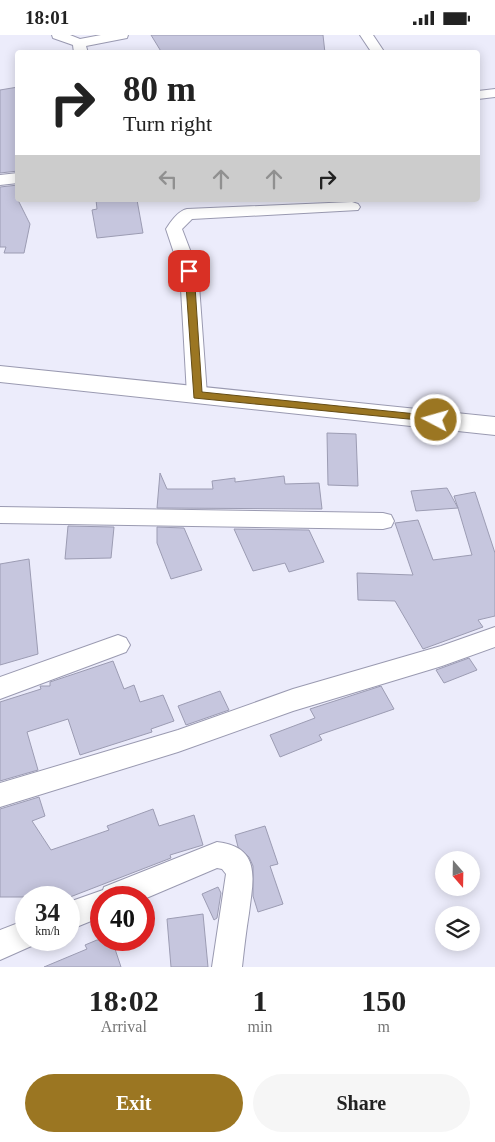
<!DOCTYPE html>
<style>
body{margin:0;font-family:"Times New Roman",serif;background:#f6f6f6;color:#222;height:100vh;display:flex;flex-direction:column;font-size:19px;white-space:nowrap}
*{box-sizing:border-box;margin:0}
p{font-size:16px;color:#767676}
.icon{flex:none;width:28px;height:28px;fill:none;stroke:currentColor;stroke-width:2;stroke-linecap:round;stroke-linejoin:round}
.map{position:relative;height:932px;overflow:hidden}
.details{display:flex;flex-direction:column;background:#fff;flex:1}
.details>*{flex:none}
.hud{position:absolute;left:15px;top:15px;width:465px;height:152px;border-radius:5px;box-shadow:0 2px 12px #0003;background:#fff;color:#222;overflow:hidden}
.needle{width:32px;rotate:160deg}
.tools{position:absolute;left:435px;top:816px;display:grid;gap:10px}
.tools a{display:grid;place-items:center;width:45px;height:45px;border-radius:50%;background:#fff;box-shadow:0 2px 12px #0003;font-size:25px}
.speed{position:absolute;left:15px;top:851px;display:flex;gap:10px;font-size:25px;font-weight:700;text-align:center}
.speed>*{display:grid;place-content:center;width:65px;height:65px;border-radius:50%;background:#fff;box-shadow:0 2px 12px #0003;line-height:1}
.speed small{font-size:12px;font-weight:400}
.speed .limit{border:8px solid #d22;background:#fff;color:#111}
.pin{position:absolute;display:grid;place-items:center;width:42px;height:42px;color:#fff;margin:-21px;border-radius:10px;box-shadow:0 2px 8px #0006}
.me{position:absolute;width:55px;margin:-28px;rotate:276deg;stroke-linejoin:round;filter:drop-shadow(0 0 4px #0008)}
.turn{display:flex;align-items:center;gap:18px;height:105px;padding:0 25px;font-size:22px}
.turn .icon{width:65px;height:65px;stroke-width:2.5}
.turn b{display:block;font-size:35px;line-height:42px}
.lanes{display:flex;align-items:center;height:48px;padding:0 25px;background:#0003;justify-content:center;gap:25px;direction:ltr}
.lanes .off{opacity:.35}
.eta{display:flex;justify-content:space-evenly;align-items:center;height:85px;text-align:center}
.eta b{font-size:30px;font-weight:700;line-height:35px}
.button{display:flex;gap:10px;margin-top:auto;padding:10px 25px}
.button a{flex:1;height:58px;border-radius:30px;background:#9b7622;color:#fff;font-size:20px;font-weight:700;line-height:58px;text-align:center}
.button a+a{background:#f6f6f6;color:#222}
.status{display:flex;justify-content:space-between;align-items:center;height:35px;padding:0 25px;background:#fff;direction:ltr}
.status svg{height:14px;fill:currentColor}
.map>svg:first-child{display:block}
.building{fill:#c6c6de;stroke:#9c9cb3}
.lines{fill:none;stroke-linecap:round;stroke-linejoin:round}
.minor-casing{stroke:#9a9ab1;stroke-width:2}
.tertiary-casing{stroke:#9a9ab1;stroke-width:2}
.minor{fill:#fff;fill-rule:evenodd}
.tertiary{fill:#fff;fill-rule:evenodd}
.route{fill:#9b7622;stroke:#654d16}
</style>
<div class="status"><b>18:01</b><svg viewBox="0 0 49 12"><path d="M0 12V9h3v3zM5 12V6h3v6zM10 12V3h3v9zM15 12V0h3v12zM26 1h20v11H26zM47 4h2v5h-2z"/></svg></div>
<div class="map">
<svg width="495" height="932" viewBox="0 0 495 932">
<rect width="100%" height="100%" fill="#ececfb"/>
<path class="building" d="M 151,0 L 323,0 L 325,18 L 162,18 Z
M 18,52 L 18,136 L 0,138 L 0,55 Z
M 18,150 L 18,165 L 30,189 L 24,218 L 4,218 L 6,212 L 0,212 L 0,152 Z
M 96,165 L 137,165 L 143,198 L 97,203 L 92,175 L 97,174 Z
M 327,398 L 356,399 L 358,451 L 328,450 Z
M 160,438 L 167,454 L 213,454 L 212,446 L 235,443 L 235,447 L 284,441 L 285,449 L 319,448 L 322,474 L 157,473 Z
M 447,453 L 458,473 L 454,461 L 475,457 L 495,518 L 495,581 L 478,585 L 483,592 L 423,614 L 395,566 L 358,565 L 357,538 L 413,540 L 395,488 L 418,485 L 433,525 L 472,520 L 458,473 L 416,476 L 411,456 Z
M 68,491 L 114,492 L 111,523 L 65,524 Z
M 157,492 L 184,493 L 202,535 L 171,544 L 157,508 Z
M 234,494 L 309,495 L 324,527 L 289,537 L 285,528 L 253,536 Z
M 29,524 L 38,619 L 0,630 L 0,529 Z
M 469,623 L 477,635 L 444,648 L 436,635 Z
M 113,626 L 124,654 L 134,650 L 140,667 L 163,660 L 174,686 L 151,694 L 152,697 L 80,720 L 68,684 L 27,697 L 38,735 L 0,746 L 0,667 L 41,654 L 40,651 L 50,651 L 50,647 Z
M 381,651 L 394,674 L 319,700 L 322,705 L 280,722 L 270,700 L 315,683 L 310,674 Z
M 220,656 L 229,675 L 186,690 L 178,671 Z
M 39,762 L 45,781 L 32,786 L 51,815 L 109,795 L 107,791 L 153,774 L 159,791 L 194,780 L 203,810 L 170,820 L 171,823 L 70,862 L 0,862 L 0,774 Z
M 265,791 L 278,829 L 270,831 L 283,869 L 258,877 L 253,861 L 253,831 L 249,822 L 238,812 L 235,800 Z
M 218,852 L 221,858 L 217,883 L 214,885 L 202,859 Z
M 203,879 L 208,932 L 171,932 L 167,884 Z
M 97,905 L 112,905 L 121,932 L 44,932 L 87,914 L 85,910 Z"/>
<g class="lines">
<g class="minor-casing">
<path id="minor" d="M 52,0 L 70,0 L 80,4 L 101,0 L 128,0 L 127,3 L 86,11 L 88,18 L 74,18 L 73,10 L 53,3 Z
M 360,0 L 373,0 L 385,18 L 372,18 Z
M 495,54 L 495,62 L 478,64 L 478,56 Z
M 18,138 L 18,148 L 0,150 L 0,140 Z
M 352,167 L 358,169 L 360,172 L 358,175 L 192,184 L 182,194 L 198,236 L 207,360 L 204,365 L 197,367 L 190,365 L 187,360 L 180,236 L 166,194 C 171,186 178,176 187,174 Z
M 0,472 L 383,478 L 391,480 L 394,486 L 391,492 L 383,494 L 0,488 Z
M 495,592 L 495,612 L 442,631 L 293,676 L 178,717 L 0,772 L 0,748 L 178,695 L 293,654 L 441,611 Z
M 118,600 L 126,603 L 130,610 L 126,617 L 0,664 L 0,642 Z
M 217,807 C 262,812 253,845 249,878 C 246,896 244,914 242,932 L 212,932 L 226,839 L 222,834 L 217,833 L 144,864 L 101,862 L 101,882 L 69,895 L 69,867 L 103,855 L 104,852 Z
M 26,885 L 26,905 L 38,905 L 36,909 L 0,925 L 0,895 Z"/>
</g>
<g class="tertiary-casing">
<path id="tertiary" d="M 0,331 L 495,382 L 495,400 L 0,347 Z"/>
</g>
<use href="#minor" class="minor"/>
<use href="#tertiary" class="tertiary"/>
</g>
<path class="route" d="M 189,233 L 194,236 L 202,357 L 436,381 L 439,382 L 441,385 L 439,387 L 194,363 L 185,236 Z"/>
</svg>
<div class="tools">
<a><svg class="needle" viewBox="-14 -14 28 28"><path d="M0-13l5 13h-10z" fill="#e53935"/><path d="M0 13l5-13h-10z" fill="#767676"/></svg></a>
<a><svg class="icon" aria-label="layers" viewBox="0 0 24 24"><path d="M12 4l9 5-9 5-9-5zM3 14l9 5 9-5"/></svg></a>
</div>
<div class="speed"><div>34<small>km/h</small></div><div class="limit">40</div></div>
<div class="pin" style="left:189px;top:236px;background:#d93025"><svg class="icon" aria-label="arrive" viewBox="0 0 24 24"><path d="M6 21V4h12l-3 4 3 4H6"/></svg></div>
<svg class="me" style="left:436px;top:385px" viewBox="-20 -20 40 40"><circle r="17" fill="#9b7622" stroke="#fff" stroke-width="3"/><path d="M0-11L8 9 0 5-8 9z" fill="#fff"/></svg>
<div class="hud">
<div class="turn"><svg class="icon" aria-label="right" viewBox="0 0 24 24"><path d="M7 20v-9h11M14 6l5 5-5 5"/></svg><div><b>80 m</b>Turn right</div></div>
<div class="lanes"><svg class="icon off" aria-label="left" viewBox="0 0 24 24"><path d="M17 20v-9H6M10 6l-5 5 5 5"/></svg><svg class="icon off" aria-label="ahead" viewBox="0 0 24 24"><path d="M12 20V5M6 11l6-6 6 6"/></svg><svg class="icon off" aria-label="ahead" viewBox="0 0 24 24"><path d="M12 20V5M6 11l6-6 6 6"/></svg><svg class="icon" aria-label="right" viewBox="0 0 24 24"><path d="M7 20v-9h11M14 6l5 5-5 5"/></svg></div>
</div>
</div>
<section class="details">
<div class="eta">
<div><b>18:02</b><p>Arrival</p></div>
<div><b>1</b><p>min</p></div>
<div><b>150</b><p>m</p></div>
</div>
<div class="button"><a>Exit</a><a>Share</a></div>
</section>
